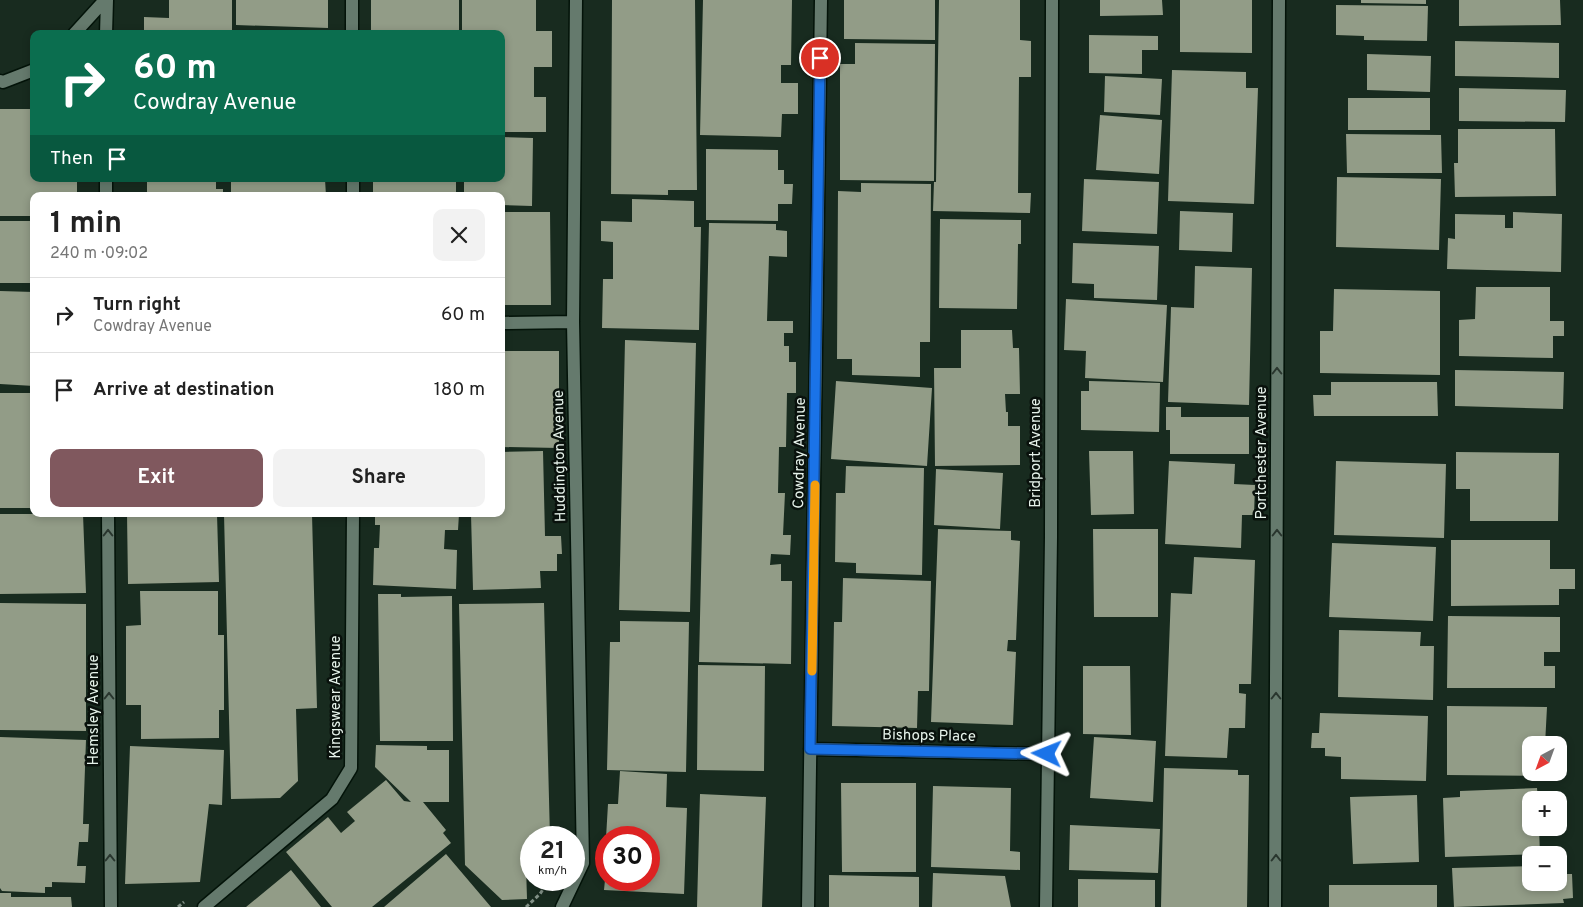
<!DOCTYPE html>
<meta charset="utf-8">
<style>
body{margin:0;font-family:Overpass,sans-serif;background:#f2f2f2;color:#222;height:100vh;display:flex;flex-direction:column;font-size:19px;white-space:nowrap}
*{box-sizing:border-box;margin:0}
p{font-size:16px;color:#767676}
.icon{flex:none;width:28px;height:28px;fill:none;stroke:currentColor;stroke-width:2;stroke-linecap:round;stroke-linejoin:round}
.map{position:relative;flex:1;overflow:hidden}
.drawer{position:absolute;left:30px;top:192px;width:475px;height:325px;display:flex;flex-direction:column;background:#fff;border-radius:10px;box-shadow:0 2px 8px #0003}
.drawer>*{flex:none}
.guide{position:absolute;left:30px;top:30px;width:475px;height:152px;border-radius:10px;box-shadow:0 2px 8px #0003;background:#0b6e4f;color:#fff;overflow:hidden}
.needle{width:32px;rotate:221deg}
.controls{position:absolute;left:1522px;top:736px;display:grid;gap:10px}
.controls a{display:grid;place-items:center;width:45px;height:45px;border-radius:10px;background:#fff;box-shadow:0 2px 8px #0003;font-size:25px}
.speed{position:absolute;left:520px;top:826px;display:flex;gap:10px;font-size:25px;font-weight:700;text-align:center}
.speed>*{display:grid;place-content:center;width:65px;height:65px;border-radius:50%;background:#fff;box-shadow:0 2px 8px #0003;line-height:1}
.speed small{font-size:12px;font-weight:400}
.speed .limit{border:8px solid #d22;background:#fff;color:#111}
.pin{position:absolute;display:grid;place-items:center;width:42px;height:42px;color:#fff;margin:-21px;border:2px solid #fff;border-radius:50%;box-shadow:0 1px 5px #0007}
.me{position:absolute;width:55px;margin:-28px;rotate:272deg;stroke-linejoin:round;filter:drop-shadow(0 0 4px #0008)}
.turn{display:flex;align-items:center;gap:18px;height:105px;padding:0 20px;font-size:22px}
.turn .icon{width:65px;height:65px;stroke-width:2.5}
.turn b{display:block;font-size:35px;line-height:42px}
.then{display:flex;align-items:center;height:48px;padding:0 20px;background:#0003;gap:10px;font-size:19px}
.round{display:grid;place-items:center;flex:none;width:52px;height:52px;border-radius:10px;background:#f2f2f2}
.summary{display:flex;align-items:center;justify-content:space-between;height:85px;padding:0 20px}
h1{font-size:30px;font-weight:700;line-height:38px}
.action{display:flex;gap:10px;margin-top:auto;padding:10px 20px}
.action a{flex:1;height:58px;border-radius:10px;background:#80585e;color:#fff;font-size:20px;font-weight:700;line-height:58px;text-align:center}
.action a+a{background:#f2f2f2;color:#222}
ul{padding:0;list-style:none}
li{display:flex;align-items:center;gap:15px;height:75px;padding:0 20px;border-top:1px solid #e0e0e0}
li div{flex:1}
li b{display:block;font-size:19px}
li em{font-style:normal}
.map>svg:first-child{display:block}
.building{fill:#929c87}
.lines{fill:none;stroke-linecap:round;stroke-linejoin:round}
.minor-casing{stroke:#031309;stroke-width:15}
.path{stroke:#839288;stroke-width:3;stroke-dasharray:4 2.5;stroke-linecap:butt}
.minor{stroke:#657a6d;stroke-width:12}
.oneway{stroke:#29362e}
.route-casing{stroke:#114b97;stroke-width:12}
.route{stroke:#1a73e8;stroke-width:9}
.slow{stroke:#f59e0b;stroke-width:9}
.labels{text-anchor:middle;stroke-width:5;stroke-linejoin:round;paint-order:stroke}
.street-label{font-size:15px;fill:#e6f2ea;stroke:#09110c}
</style>
<div class="map">
<svg width="1583" height="907" viewBox="0 0 1583 907">
<rect width="100%" height="100%" fill="#182b1f"/>
<path class="building" d="M 169,0 L 232,0 L 232,34 L 144,34 L 144,17 L 169,18 Z
M 236,0 L 328,0 L 328,28 L 236,25 Z
M 371,0 L 459,0 L 459,34 L 371,34 Z
M 462,0 L 536,0 L 536,31 L 552,31 L 552,67 L 534,67 L 534,97 L 546,97 L 546,132 L 501,132 L 501,34 L 462,34 Z
M 612,0 L 695,0 L 697,190 L 668,190 L 668,195 L 611,194 Z
M 703,0 L 792,0 L 791,65 L 781,65 L 781,83 L 798,83 L 798,114 L 782,114 L 781,137 L 700,135 Z
M 844,0 L 935,0 L 935,40 L 844,39 Z
M 939,0 L 1020,0 L 1020,40 L 1031,41 L 1031,77 L 1019,77 L 1018,193 L 1031,193 L 1030,213 L 933,211 L 934,182 L 936,182 Z
M 1100,0 L 1162,0 L 1163,15 L 1100,16 Z
M 1180,0 L 1252,0 L 1252,53 L 1180,52 Z
M 1361,0 L 1426,0 L 1426,4 L 1361,3 Z
M 1459,0 L 1560,0 L 1561,25 L 1459,26 Z
M 1336,5 L 1428,6 L 1427,41 L 1364,40 L 1364,36 L 1336,35 Z
M 1089,35 L 1158,36 L 1158,50 L 1142,50 L 1142,74 L 1089,73 Z
M 1455,41 L 1559,43 L 1559,78 L 1455,76 Z
M 855,43 L 935,44 L 934,181 L 840,180 L 840,64 L 855,64 Z
M 1367,54 L 1431,56 L 1430,92 L 1367,90 Z
M 1172,70 L 1246,72 L 1246,88 L 1258,88 L 1254,204 L 1168,201 Z
M 1105,76 L 1162,79 L 1160,115 L 1104,112 Z
M 1459,88 L 1566,90 L 1565,122 L 1459,121 Z
M 1348,98 L 1430,98 L 1430,130 L 1348,130 Z
M 0,109 L 34,109 L 34,179 L 77,179 L 77,196 L 34,196 L 34,216 L 0,216 Z
M 1100,115 L 1162,120 L 1159,174 L 1096,170 Z
M 1458,129 L 1555,129 L 1556,196 L 1455,197 L 1454,163 L 1458,163 Z
M 1346,134 L 1441,135 L 1442,173 L 1347,173 Z
M 501,137 L 533,138 L 532,206 L 501,205 L 501,196 L 464,196 L 464,179 L 501,179 Z
M 706,149 L 778,150 L 778,170 L 784,170 L 784,184 L 793,184 L 792,204 L 778,204 L 778,221 L 706,220 Z
M 1337,177 L 1441,179 L 1439,250 L 1336,247 Z
M 147,179 L 216,179 L 216,189 L 223,189 L 223,196 L 147,196 Z
M 231,179 L 325,179 L 326,196 L 231,196 Z
M 373,179 L 456,179 L 456,196 L 373,196 Z
M 1084,179 L 1159,182 L 1157,234 L 1082,231 Z
M 861,183 L 931,184 L 930,342 L 920,342 L 920,377 L 852,375 L 852,359 L 837,359 L 838,191 L 861,192 Z
M 632,199 L 694,201 L 694,227 L 701,227 L 699,330 L 602,328 L 603,279 L 613,279 L 613,242 L 601,241 L 601,221 L 632,222 Z
M 1180,211 L 1233,213 L 1232,252 L 1179,250 Z
M 501,212 L 550,212 L 551,305 L 501,305 Z
M 1513,212 L 1562,214 L 1561,272 L 1447,269 L 1448,238 L 1455,239 L 1455,214 L 1505,215 L 1505,228 L 1513,228 Z
M 940,219 L 1021,220 L 1021,244 L 1018,244 L 1017,309 L 939,308 Z
M 0,221 L 34,221 L 34,283 L 0,283 Z
M 709,223 L 776,224 L 776,230 L 787,231 L 787,257 L 769,256 L 767,321 L 793,321 L 793,333 L 784,333 L 784,346 L 789,346 L 789,362 L 796,362 L 796,393 L 787,393 L 786,447 L 779,447 L 778,493 L 785,493 L 783,535 L 791,535 L 790,555 L 771,554 L 770,565 L 781,564 L 781,581 L 792,581 L 791,664 L 699,662 Z
M 1073,243 L 1159,246 L 1157,300 L 1094,298 L 1094,284 L 1072,283 Z
M 1195,266 L 1252,268 L 1249,405 L 1168,402 L 1171,307 L 1194,308 Z
M 1476,287 L 1550,287 L 1550,321 L 1564,321 L 1564,336 L 1553,336 L 1553,358 L 1459,356 L 1459,320 L 1475,319 Z
M 1334,289 L 1440,291 L 1440,375 L 1320,373 L 1320,331 L 1333,331 Z
M 0,291 L 34,292 L 34,386 L 0,384 Z
M 1066,299 L 1167,305 L 1163,382 L 1085,378 L 1086,351 L 1064,350 Z
M 961,330 L 1012,330 L 1013,348 L 1019,348 L 1020,394 L 1005,394 L 1006,412 L 1008,412 L 1008,426 L 1020,426 L 1020,465 L 935,466 L 934,368 L 961,368 Z
M 625,340 L 696,343 L 690,612 L 619,610 Z
M 501,351 L 559,351 L 559,448 L 501,447 Z
M 1455,370 L 1564,372 L 1563,409 L 1455,406 Z
M 836,381 L 932,388 L 927,466 L 831,459 Z
M 1089,381 L 1160,383 L 1159,432 L 1081,430 L 1081,391 L 1089,391 Z
M 1331,382 L 1437,382 L 1438,416 L 1314,416 L 1313,395 L 1331,395 Z
M 0,393 L 34,393 L 34,508 L 0,508 Z
M 1166,407 L 1181,407 L 1181,417 L 1249,417 L 1249,454 L 1170,454 L 1170,430 L 1166,430 Z
M 543,451 L 545,536 L 561,536 L 562,554 L 557,554 L 557,571 L 540,571 L 541,588 L 473,590 L 471,514 L 501,514 L 501,452 Z
M 1089,451 L 1133,451 L 1134,514 L 1091,515 Z
M 1456,452 L 1559,453 L 1558,521 L 1470,521 L 1470,489 L 1456,489 Z
M 1169,461 L 1235,464 L 1234,484 L 1255,485 L 1254,515 L 1242,515 L 1241,548 L 1165,544 Z
M 1336,461 L 1446,464 L 1444,538 L 1334,535 Z
M 846,466 L 924,468 L 922,575 L 856,573 L 856,563 L 835,562 L 836,493 L 845,493 Z
M 936,469 L 1003,473 L 1000,529 L 934,525 Z
M 0,514 L 83,514 L 86,593 L 0,594 Z
M 127,514 L 217,514 L 219,582 L 128,584 Z
M 224,514 L 312,514 L 317,708 L 296,709 L 298,781 L 280,798 L 231,799 Z
M 375,514 L 459,514 L 458,530 L 445,530 L 444,549 L 457,550 L 456,589 L 373,585 L 374,548 L 379,548 L 380,525 L 375,525 Z
M 938,529 L 1011,531 L 1011,540 L 1020,541 L 1016,640 L 1008,640 L 1007,651 L 1016,652 L 1013,725 L 931,722 Z
M 1093,529 L 1158,529 L 1158,617 L 1094,617 Z
M 1451,540 L 1550,540 L 1550,569 L 1575,569 L 1575,589 L 1559,589 L 1559,605 L 1451,606 Z
M 1332,543 L 1436,547 L 1433,621 L 1329,617 Z
M 1194,557 L 1255,560 L 1251,684 L 1239,684 L 1239,693 L 1246,694 L 1245,728 L 1229,728 L 1227,758 L 1165,756 L 1171,593 L 1192,594 Z
M 843,578 L 931,581 L 929,691 L 918,691 L 917,728 L 832,726 L 834,622 L 842,622 Z
M 140,591 L 218,591 L 218,635 L 224,635 L 224,710 L 219,710 L 219,738 L 141,739 L 141,705 L 126,705 L 126,626 L 141,625 Z
M 378,594 L 401,594 L 401,597 L 452,596 L 453,741 L 380,741 Z
M 0,603 L 86,604 L 86,731 L 0,730 Z
M 544,603 L 550,838 L 531,838 L 531,865 L 526,865 L 527,899 L 502,900 L 465,865 L 459,604 Z
M 1448,616 L 1560,617 L 1560,652 L 1544,652 L 1544,666 L 1555,666 L 1555,688 L 1447,688 Z
M 620,621 L 689,622 L 686,772 L 607,770 L 610,642 L 620,642 Z
M 1339,630 L 1421,632 L 1420,646 L 1434,646 L 1433,700 L 1338,697 Z
M 698,665 L 765,666 L 764,771 L 697,770 Z
M 1083,666 L 1130,666 L 1131,735 L 1083,734 Z
M 1447,706 L 1547,707 L 1545,745 L 1531,745 L 1531,772 L 1545,772 L 1544,776 L 1447,775 Z
M 1320,713 L 1428,716 L 1426,781 L 1341,779 L 1341,757 L 1325,756 L 1325,748 L 1311,748 L 1312,733 L 1319,733 Z
M 0,737 L 86,740 L 83,824 L 89,824 L 88,842 L 79,842 L 77,866 L 86,866 L 85,883 L 52,882 L 52,887 L 45,887 L 45,893 L 2,891 L 0,888 Z
M 1094,737 L 1156,741 L 1153,802 L 1090,798 Z
M 376,745 L 427,746 L 427,750 L 449,750 L 449,802 L 412,802 L 423,802 L 446,830 L 443,833 L 451,843 L 372,907 L 332,907 L 286,852 L 328,817 L 341,833 L 355,821 L 347,812 L 386,780 L 404,801 L 411,802 L 375,767 Z
M 130,746 L 224,750 L 222,805 L 209,804 L 200,882 L 125,884 Z
M 1164,768 L 1238,770 L 1238,775 L 1249,775 L 1247,907 L 1161,907 Z
M 620,771 L 667,774 L 666,807 L 687,808 L 684,894 L 604,890 L 605,880 L 649,880 L 649,838 L 606,838 L 608,804 L 618,804 Z
M 841,783 L 916,783 L 916,872 L 842,872 Z
M 933,786 L 1011,788 L 1010,851 L 1020,852 L 1020,870 L 931,867 Z
M 1537,788 L 1538,800 L 1531,800 L 1531,828 L 1539,828 L 1540,854 L 1445,857 L 1443,798 L 1460,797 L 1460,791 Z
M 700,794 L 766,797 L 762,907 L 697,907 Z
M 1417,795 L 1419,862 L 1353,864 L 1350,797 Z
M 1559,808 L 1562,808 L 1563,821 L 1559,821 Z
M 1070,825 L 1160,829 L 1158,873 L 1069,870 Z
M 446,854 L 491,907 L 384,907 Z
M 1559,865 L 1562,865 L 1562,874 L 1572,874 L 1573,898 L 1563,899 L 1564,903 L 1454,907 L 1452,868 L 1531,866 L 1531,882 L 1559,882 Z
M 291,870 L 321,907 L 246,907 Z
M 933,873 L 1005,876 L 1011,907 L 932,907 Z
M 829,875 L 919,877 L 919,907 L 829,907 Z
M 1078,879 L 1155,880 L 1155,907 L 1078,907 Z
M 1329,885 L 1437,885 L 1437,907 L 1329,907 Z
M 0,893 L 11,893 L 11,897 L 71,897 L 72,907 L 0,907 Z"/>
<g class="lines">
<g class="minor-casing">
<path id="minor" d="M 352,0 L 352,34
M 74,34 L 105,0
M 106,34 L 107,0
M 0,81 L 3,82 L 34,70
M 106,179 L 106,196
M 353,179 L 353,196
M 501,323 L 573,322
M 108,514 L 111,907
M 810,749 L 1047,754
M 204,907 L 332,799 L 351,768 L 353,514
M 562,907 L 583,863 L 573,322 L 576,0
M 808,907 L 821,0
M 1046,907 L 1051,537 L 1052,0
M 1275,907 L 1279,0"/>
</g>
<path class="path" d="M 178,907 L 184,902
M 526,907 L 540,894 L 549,880"/>
<use href="#minor" class="minor"/>
</g>
<defs><path id="oneway-chevron" d="M-2-3.5L2.5 0L-2 3.5" fill="none" stroke-width="1.6" stroke-linecap="round" stroke-linejoin="round" transform="scale(1.25)"/></defs>
<g class="oneway">
<use href="#oneway-chevron" transform="translate(1277 371) rotate(-90)"/>
<use href="#oneway-chevron" transform="translate(108 533) rotate(-90)"/>
<use href="#oneway-chevron" transform="translate(1277 533) rotate(-90)"/>
<use href="#oneway-chevron" transform="translate(109 696) rotate(-90)"/>
<use href="#oneway-chevron" transform="translate(1276 696) rotate(-90)"/>
<use href="#oneway-chevron" transform="translate(110 858) rotate(-90)"/>
<use href="#oneway-chevron" transform="translate(1276 858) rotate(-90)"/>
</g>
<g class="lines">
<g class="route-casing">
<path id="route" d="M 820,58 L 810,749 L 1047,754"/>
</g>
<use href="#route" class="route"/>
<path class="slow" d="M 812,671 L 815,485"/>
</g>
<g class="labels">
<g class="street-label">
<text transform="translate(799 453) rotate(-89)" y="5">Cowdray Avenue</text>
<text transform="translate(1035 453) rotate(-90)" y="5">Bridport Avenue</text>
<text transform="translate(1261 453) rotate(-90)" y="5">Portchester Avenue</text>
<text transform="translate(559 456) rotate(-91)" y="5">Huddington Avenue</text>
<text transform="translate(335 697) rotate(-90)" y="5">Kingswear Avenue</text>
<text transform="translate(93 710) rotate(-90)" y="5">Hemsley Avenue</text>
<text transform="translate(929 735) rotate(1)" y="5">Bishops Place</text>
</g>
</g>
</svg>
<div class="controls">
<a><svg class="needle" viewBox="-14 -14 28 28"><path d="M0-13l5 13h-10z" fill="#e53935"/><path d="M0 13l5-13h-10z" fill="#767676"/></svg></a>
<a>+</a>
<a>−</a>
</div>
<div class="speed"><div>21<small>km/h</small></div><div class="limit">30</div></div>
<div class="pin" style="left:820px;top:58px;background:#d93025"><svg class="icon" aria-label="arrive" viewBox="0 0 24 24"><path d="M6 21V4h12l-3 4 3 4H6"/></svg></div>
<svg class="me" style="left:1047px;top:754px" viewBox="-20 -20 40 40"><path d="M0-17L14 15 0 8-14 15z" fill="#1a73e8" stroke="#fff" stroke-width="4"/></svg>
<div class="guide">
<div class="turn"><svg class="icon" aria-label="right" viewBox="0 0 24 24"><path d="M7 20v-9h11M14 6l5 5-5 5"/></svg><div><b>60 m</b>Cowdray Avenue</div></div>
<div class="then">Then<svg class="icon" aria-label="arrive" viewBox="0 0 24 24"><path d="M6 21V4h12l-3 4 3 4H6"/></svg></div>
</div>
<section class="drawer">
<div class="summary"><div><h1>1 min</h1><p>240 m · 09:02</p></div><a class="round"><svg class="icon" aria-label="close" viewBox="0 0 24 24"><path d="M6 6l12 12M18 6L6 18"/></svg></a></div>
<ul>
<li><svg class="icon" aria-label="right" viewBox="0 0 24 24"><path d="M7 20v-9h11M14 6l5 5-5 5"/></svg><div><b>Turn right</b><p>Cowdray Avenue</p></div><em>60 m</em></li>
<li><svg class="icon" aria-label="arrive" viewBox="0 0 24 24"><path d="M6 21V4h12l-3 4 3 4H6"/></svg><div><b>Arrive at destination</b></div><em>180 m</em></li>
</ul>
<div class="action"><a>Exit</a><a>Share</a></div>
</section>
</div>
